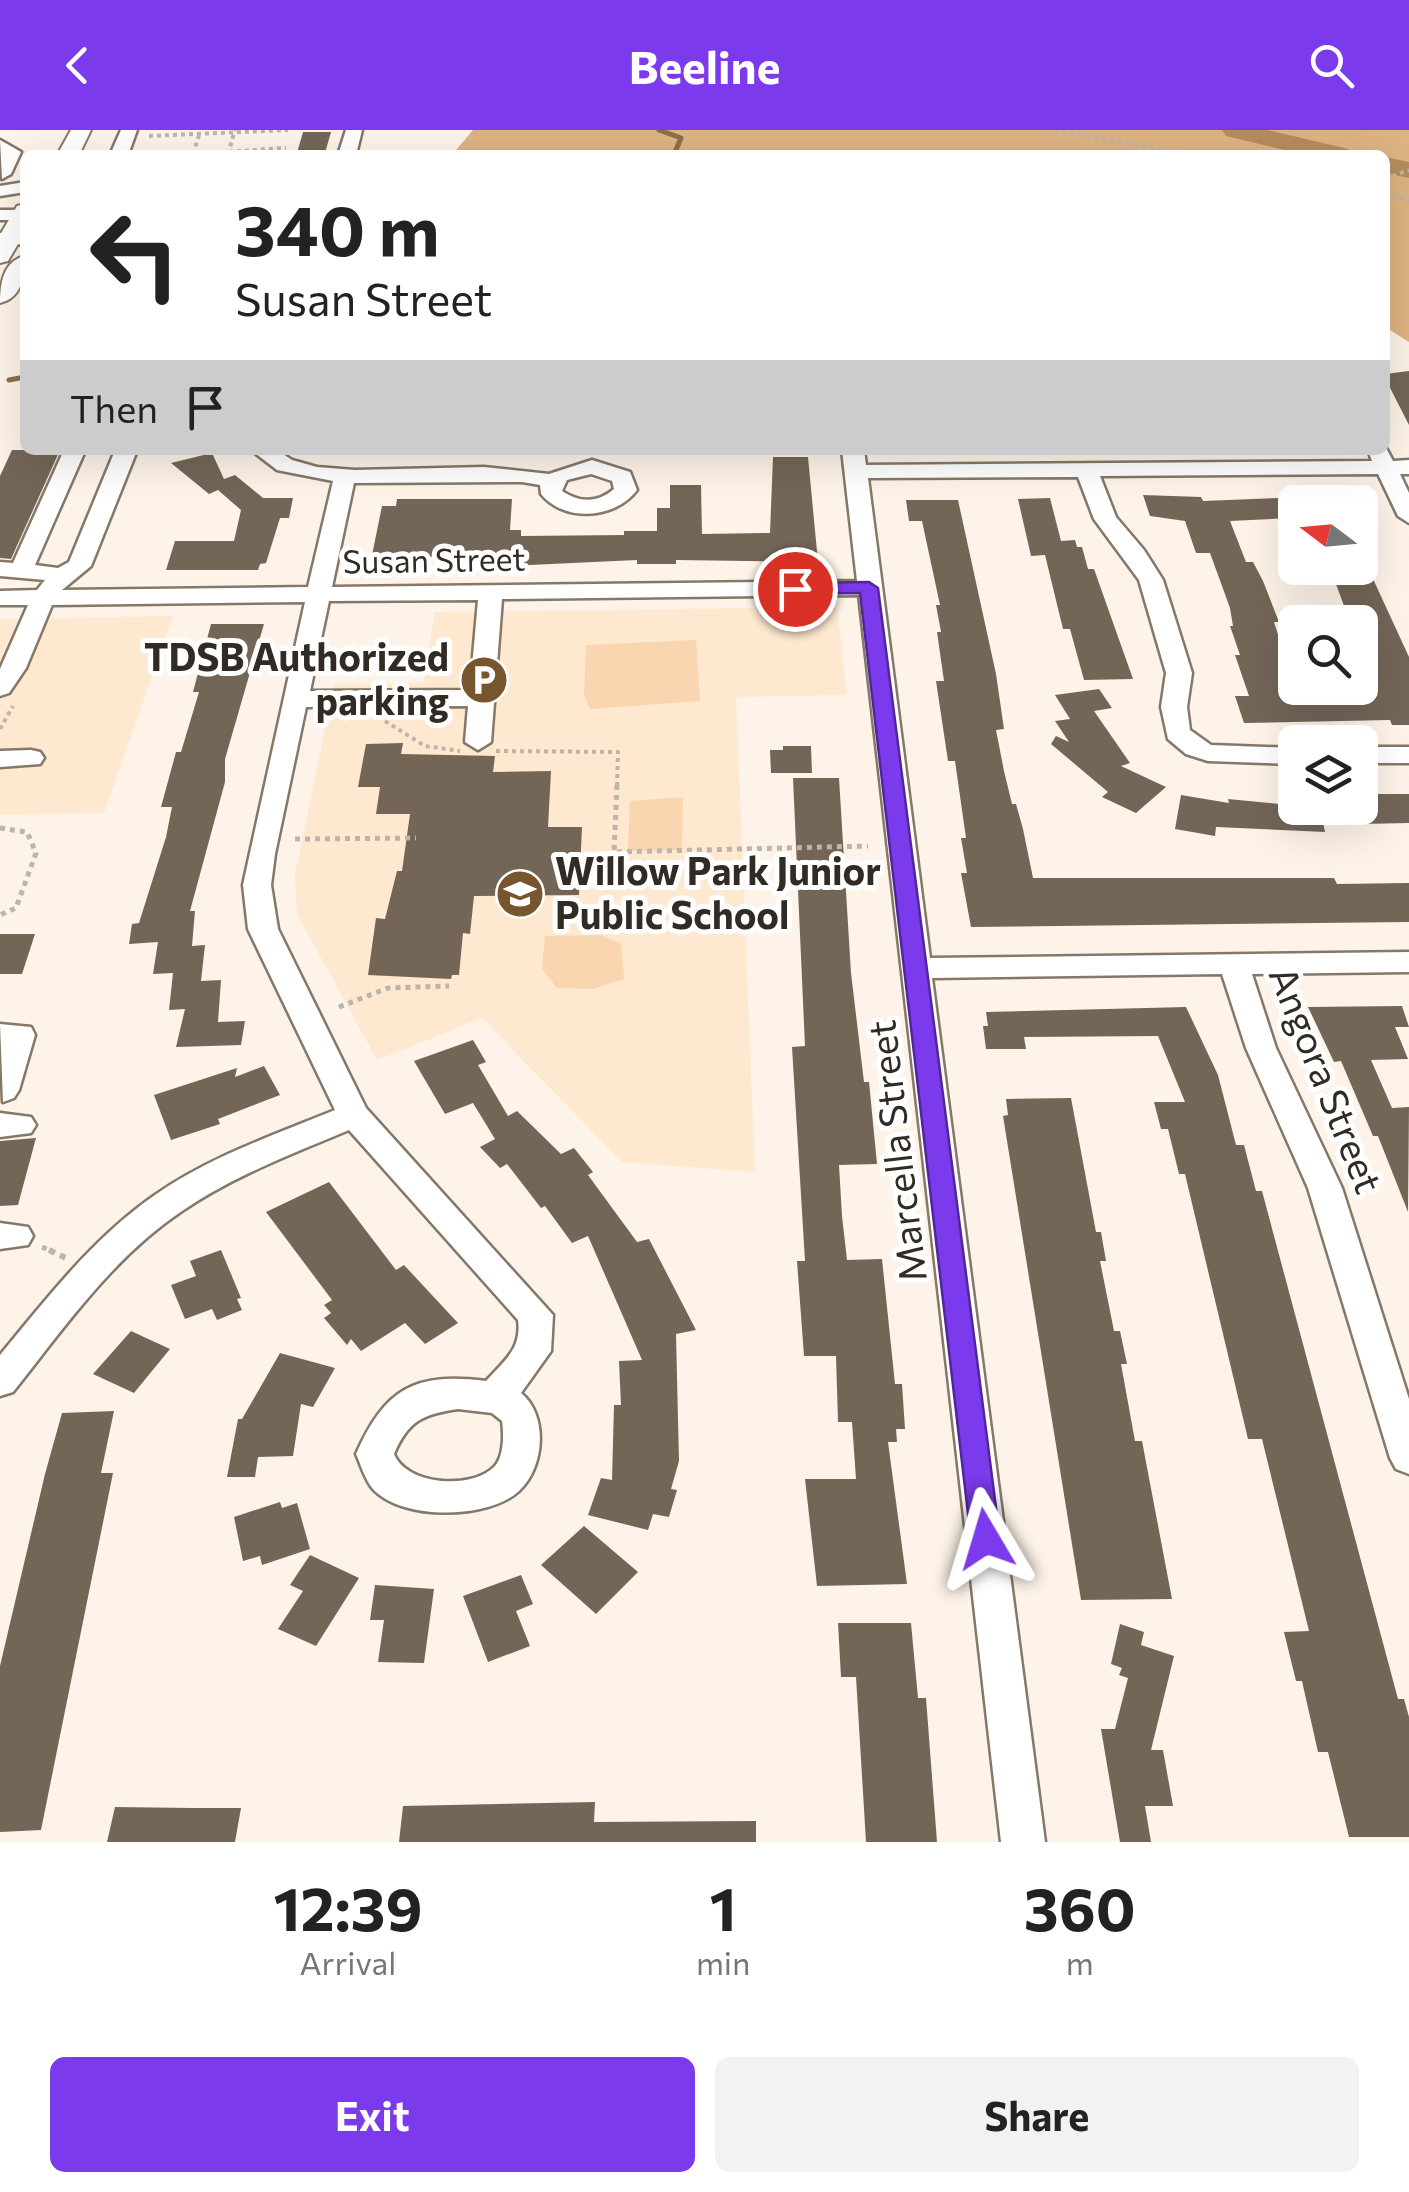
<!DOCTYPE html>
<style>
body{margin:0;font-family:Commissioner,sans-serif;background:#f2f2f2;color:#222;height:100vh;display:flex;flex-direction:column;font-size:38px;white-space:nowrap}
*{box-sizing:border-box;margin:0}
p{font-size:32px;color:#767676}
.icon{flex:none;width:55px;height:55px;fill:none;stroke:currentColor;stroke-width:2;stroke-linecap:round;stroke-linejoin:round}
.map{position:relative;height:1712px;overflow:hidden}
.sheet{display:flex;flex-direction:column;background:#fff;flex:1}
.sheet>*{flex:none}
.hud{position:absolute;left:20px;top:20px;width:1370px;height:305px;border-radius:15px;box-shadow:0 10px 40px #0002;background:#fff;color:#222;overflow:hidden}
.needle{width:65px;rotate:286deg}
.buttons{position:absolute;left:1278px;top:355px;display:grid;gap:20px}
.buttons a{display:grid;place-items:center;width:100px;height:100px;border-radius:15px;background:#fff;box-shadow:0 10px 40px #0002;font-size:50px}
.pin{position:absolute;display:grid;place-items:center;width:85px;height:85px;color:#fff;margin:-42px;border:5px solid #fff;border-radius:50%;box-shadow:0 2px 10px #0007}
.me{position:absolute;width:110px;margin:-55px;rotate:353deg;stroke-linejoin:round;filter:drop-shadow(0 0 8px #0008)}
.turn{display:flex;align-items:center;gap:35px;height:210px;padding:0 50px;font-size:45px}
.turn .icon{width:130px;height:130px;stroke-width:2.5}
.turn b{display:block;font-size:70px;line-height:85px}
.then{display:flex;align-items:center;height:95px;padding:0 50px;background:#0003;gap:20px;font-size:38px}
.eta{display:flex;justify-content:space-evenly;align-items:center;height:170px;text-align:center}
.eta b{font-size:60px;font-weight:700;line-height:70px}
.primary-button{display:flex;gap:20px;margin-top:auto;padding:20px 50px}
.primary-button a{flex:1;height:115px;border-radius:15px;background:#7c3aed;color:#fff;font-size:40px;font-weight:700;line-height:115px;text-align:center}
.primary-button a+a{background:#f2f2f2;color:#222}
header{display:flex;justify-content:space-between;align-items:center;height:130px;padding:0 50px;background:#7c3aed;color:#fff;font-size:45px;font-weight:700}
.map>svg:first-child{display:block}
.built{fill:#fee8d0}
.green{fill:#f9d6af}
.forest{fill:#ddb382}
.lines{fill:none;stroke-linecap:round;stroke-linejoin:round}
.stream{stroke:#8d6f4c;stroke-width:5}
.river{fill:#b58c5d;fill-rule:evenodd}
.building{fill:#746657}
.minor-casing{stroke:#867868;stroke-width:5}
.major-casing{stroke:#867868;stroke-width:4}
.path-far2{stroke:#bdb4ab;stroke-width:4;stroke-dasharray:4 4;stroke-linecap:butt}
.path-far1{stroke:#bdb4ab;stroke-width:5;stroke-dasharray:5 5;stroke-linecap:butt}
.path{stroke:#bdb4ab;stroke-width:6;stroke-dasharray:6 6;stroke-linecap:butt}
.minor{fill:#fff;fill-rule:evenodd}
.major{fill:#fff;fill-rule:evenodd}
.route{fill:#7c3aed;stroke:#51269a;stroke-width:2.5}
.labels{text-anchor:middle;stroke-width:10;stroke-linejoin:round;paint-order:stroke}
.far-street-label{font-size:32px;fill:#312b24;stroke:#fff}
.poi-label{font-size:38px;font-weight:bold;fill:#312b24;stroke:#fff;text-anchor:end}
.street-label{font-size:38px;fill:#312b24;stroke:#fff}
</style>
<header><svg class="icon" aria-label="back" viewBox="0 0 24 24"><path d="M15 5l-7 7 7 7"/></svg>Beeline<svg class="icon" aria-label="search" viewBox="0 0 24 24"><circle cx="10" cy="10" r="6"/><path d="M15 15l6 6"/></svg></header>
<div class="map">
<svg width="1409" height="1712" viewBox="0 0 1409 1712">
<rect width="100%" height="100%" fill="#fdf3e8"/>
<path class="built" d="M 837,477 L 847,565 L 736,567 L 755,1042 L 622,1032 L 482,888 L 377,930 L 297,784 L 295,745 L 334,555 L 423,553 L 435,482 Z
M 173,486 L 104,683 L 0,685 L 0,489 Z"/>
<path class="green" d="M 696,510 L 700,571 L 590,579 L 584,565 L 586,515 Z
M 683,667 L 682,720 L 628,721 L 630,671 Z
M 601,805 L 621,814 L 624,849 L 593,859 L 557,858 L 542,839 L 545,806 Z"/>
<path class="forest" d="M 473,0 L 1409,0 L 1409,212 L 1385,197 L 1385,25 L 452,25 Z"/>
<g class="lines">
<path class="stream" d="M 659,0 L 681,8 L 675,22 L 665,25
M 9,250 L 25,247"/>
<path class="river" d="M 1222,0 L 1268,0 L 1348,19 L 1352,25 L 1305,25 L 1226,6 Z
M 1385,27 L 1409,32 L 1409,48 L 1385,43 Z"/>
</g>
<path class="building" d="M 303,2 L 331,2 L 325,23 L 297,23 Z
M 1409,241 L 1409,295 L 1385,248 L 1385,244 Z
M 12,320 L 60,320 L 11,429 L 0,428 L 0,346 Z
M 212,323 L 224,349 L 235,345 L 263,368 L 293,368 L 289,388 L 280,388 L 266,433 L 260,434 L 258,440 L 166,440 L 175,411 L 234,411 L 241,380 L 218,360 L 209,364 L 171,333 Z
M 773,327 L 808,327 L 818,432 L 676,430 L 676,434 L 637,434 L 637,430 L 508,436 L 508,432 L 488,433 L 489,426 L 411,427 L 409,437 L 370,435 L 382,376 L 396,376 L 397,369 L 512,369 L 510,400 L 521,400 L 521,406 L 624,405 L 624,401 L 657,401 L 657,378 L 670,378 L 670,355 L 701,355 L 702,404 L 770,403 Z
M 1143,365 L 1201,367 L 1203,371 L 1279,368 L 1290,388 L 1230,391 L 1246,432 L 1253,432 L 1263,451 L 1279,492 L 1274,492 L 1295,558 L 1301,566 L 1377,566 L 1360,527 L 1360,492 L 1350,492 L 1330,438 L 1368,438 L 1409,527 L 1409,595 L 1392,595 L 1390,590 L 1244,593 L 1235,566 L 1249,566 L 1235,525 L 1240,525 L 1230,496 L 1233,496 L 1230,478 L 1210,423 L 1196,423 L 1185,391 L 1150,386 Z
M 1050,368 L 1061,411 L 1075,410 L 1077,417 L 1082,417 L 1088,439 L 1094,439 L 1133,549 L 1084,550 L 1070,499 L 1063,499 L 1045,425 L 1031,426 L 1018,369 Z
M 906,370 L 958,370 L 996,544 L 1004,599 L 996,600 L 1004,641 L 1012,674 L 1016,674 L 1023,699 L 1033,748 L 1334,748 L 1337,754 L 1409,753 L 1409,792 L 971,797 L 961,743 L 967,743 L 961,708 L 966,708 L 955,631 L 948,631 L 936,551 L 944,551 L 937,502 L 941,502 L 936,475 L 940,475 L 922,391 L 909,391 Z
M 211,494 L 264,494 L 225,629 L 225,652 L 190,781 L 195,781 L 192,816 L 205,815 L 201,851 L 221,850 L 218,892 L 245,891 L 241,915 L 176,917 L 185,879 L 169,880 L 173,843 L 153,844 L 158,812 L 129,814 L 132,794 L 139,793 L 166,707 L 172,677 L 161,677 L 176,622 L 181,622 L 199,562 L 193,562 Z
M 1099,559 L 1112,578 L 1094,581 L 1130,633 L 1121,636 L 1166,657 L 1136,683 L 1102,667 L 1108,662 L 1051,614 L 1056,606 L 1069,612 L 1055,591 L 1070,589 L 1055,565 Z
M 403,613 L 401,624 L 495,626 L 493,642 L 551,641 L 548,697 L 582,697 L 579,765 L 474,766 L 470,804 L 463,803 L 459,845 L 452,845 L 451,849 L 368,845 L 376,788 L 385,789 L 397,741 L 402,741 L 410,684 L 376,684 L 380,657 L 358,657 L 366,614 Z
M 783,616 L 811,616 L 812,643 L 771,643 L 770,620 L 783,620 Z
M 793,648 L 839,648 L 851,843 L 864,952 L 869,952 L 877,1034 L 839,1035 L 842,1086 L 847,1130 L 882,1129 L 895,1254 L 902,1254 L 905,1299 L 896,1299 L 897,1312 L 888,1312 L 907,1454 L 817,1456 L 805,1349 L 856,1349 L 852,1292 L 838,1292 L 836,1226 L 804,1226 L 797,1131 L 805,1131 L 792,917 L 805,916 Z
M 1360,664 L 1409,664 L 1409,693 L 1360,694 Z
M 1181,665 L 1229,673 L 1228,669 L 1320,678 L 1325,702 L 1216,697 L 1215,706 L 1175,699 Z
M 0,804 L 35,804 L 22,844 L 0,844 Z
M 1402,876 L 1409,897 L 1395,897 L 1408,929 L 1371,930 L 1392,978 L 1409,977 L 1408,1082 L 1378,1006 L 1373,1006 L 1341,931 L 1334,932 L 1308,877 Z
M 1186,877 L 1218,945 L 1236,1015 L 1244,1015 L 1256,1061 L 1262,1061 L 1398,1569 L 1404,1569 L 1409,1587 L 1409,1707 L 1349,1707 L 1328,1622 L 1318,1622 L 1302,1551 L 1296,1551 L 1284,1502 L 1309,1501 L 1262,1309 L 1248,1309 L 1185,1044 L 1179,1044 L 1168,999 L 1161,999 L 1154,972 L 1185,972 L 1158,906 L 1024,907 L 1026,919 L 986,919 L 983,896 L 988,896 L 986,882 Z
M 473,910 L 486,932 L 478,935 L 508,986 L 517,981 L 561,1024 L 574,1018 L 593,1042 L 588,1045 L 637,1112 L 649,1109 L 696,1200 L 676,1204 L 679,1331 L 671,1359 L 677,1360 L 669,1387 L 653,1384 L 648,1400 L 588,1385 L 601,1348 L 612,1350 L 614,1275 L 621,1275 L 619,1231 L 642,1230 L 588,1106 L 572,1113 L 545,1076 L 541,1078 L 507,1034 L 500,1038 L 480,1017 L 495,1009 L 473,973 L 445,984 L 414,931 Z
M 264,936 L 280,965 L 218,989 L 220,994 L 171,1010 L 154,965 L 237,938 L 235,947 Z
M 1071,968 L 1096,1102 L 1101,1102 L 1106,1131 L 1100,1131 L 1114,1201 L 1120,1201 L 1127,1234 L 1121,1234 L 1135,1311 L 1142,1311 L 1172,1469 L 1081,1470 L 1003,986 L 1008,985 L 1006,969 Z
M 36,1008 L 18,1075 L 0,1076 L 0,1011 Z
M 329,1052 L 396,1140 L 404,1135 L 458,1193 L 425,1214 L 405,1193 L 361,1221 L 351,1209 L 347,1215 L 324,1188 L 331,1183 L 324,1175 L 332,1170 L 266,1082 Z
M 221,1120 L 241,1168 L 237,1169 L 242,1180 L 217,1190 L 212,1179 L 185,1189 L 171,1155 L 196,1146 L 190,1131 Z
M 131,1201 L 170,1219 L 134,1263 L 93,1244 Z
M 280,1223 L 335,1238 L 313,1277 L 301,1274 L 293,1326 L 258,1327 L 255,1347 L 227,1347 L 238,1289 L 242,1289 Z
M 114,1281 L 101,1343 L 113,1343 L 41,1700 L 0,1702 L 0,1536 L 45,1344 L 62,1283 Z
M 280,1372 L 282,1378 L 297,1373 L 310,1419 L 262,1435 L 260,1426 L 243,1431 L 234,1387 Z
M 584,1396 L 638,1442 L 596,1484 L 541,1435 Z
M 310,1425 L 359,1448 L 316,1516 L 278,1499 L 303,1461 L 290,1455 Z
M 521,1445 L 533,1474 L 516,1481 L 530,1516 L 488,1532 L 463,1466 Z
M 375,1455 L 434,1459 L 424,1533 L 378,1532 L 384,1490 L 370,1490 Z
M 838,1493 L 911,1493 L 918,1568 L 926,1568 L 937,1712 L 866,1712 L 856,1547 L 841,1547 Z
M 1120,1494 L 1144,1502 L 1141,1515 L 1174,1526 L 1151,1620 L 1163,1620 L 1173,1676 L 1145,1676 L 1151,1712 L 1120,1712 L 1101,1599 L 1115,1599 L 1128,1548 L 1119,1545 L 1122,1538 L 1111,1534 Z
M 595,1672 L 594,1692 L 756,1691 L 756,1712 L 399,1712 L 403,1676 Z
M 115,1677 L 192,1678 L 241,1678 L 235,1712 L 107,1712 Z"/>
<g class="lines">
<g class="minor-casing">
<path id="minor" d="M 121,0 L 137,0 L 128,25 L 110,25 Z
M 346,0 L 362,0 L 356,25 L 338,25 Z
M 0,10 L 21,22 L 11,44 L 2,49 Z
M 25,52 L 25,62 L 0,66 L 0,56 Z
M 0,80 L 25,80 L 25,90 L 0,90 Z
M 25,102 L 25,114 L 0,115 L 0,103 Z
M 1385,316 L 1393,331 L 1409,330 L 1409,344 L 1400,344 L 1409,363 L 1409,393 L 1398,386 L 1378,344 L 1100,346 L 1116,387 L 1144,420 L 1163,450 L 1192,543 L 1187,577 L 1190,600 L 1211,615 L 1295,618 L 1295,634 L 1208,631 L 1186,624 L 1168,609 L 1161,577 L 1166,543 L 1139,450 L 1094,389 L 1078,347 L 868,348 L 930,828 L 1409,822 L 1409,842 L 1252,844 L 1276,918 L 1342,1058 L 1409,1269 L 1409,1344 L 1396,1339 L 1390,1328 L 1308,1058 L 1246,918 L 1222,844 L 932,848 L 1045,1712 L 1001,1712 L 859,465 L 502,469 L 491,612 L 478,620 L 465,612 L 468,576 L 306,577 L 275,724 L 271,755 L 278,799 L 366,978 L 553,1185 L 551,1221 L 521,1263 C 548,1285 545,1337 519,1361 C 489,1389 402,1391 373,1359 C 365,1350 361,1335 356,1324 C 385,1259 414,1242 486,1251 C 504,1231 522,1219 518,1190 L 349,1000 C 292,1024 233,1046 182,1081 C 113,1127 64,1198 13,1262 L 0,1266 L 0,1225 C 47,1168 94,1107 155,1065 C 209,1027 274,1005 335,980 L 248,799 L 243,755 L 305,472 L 52,475 L 26,538 L 9,563 L 0,566 L 0,539 L 28,475 L 0,475 L 0,461 L 37,460 L 45,450 L 0,446 L 0,432 L 13,433 L 64,320 L 85,321 L 35,435 L 58,438 L 69,432 L 114,323 L 136,323 L 91,436 L 62,460 L 308,457 L 333,351 L 277,340 L 251,320 L 277,320 L 292,330 L 317,337 L 355,340 L 484,337 L 549,344 L 592,330 L 630,342 L 637,360 C 615,389 565,393 541,364 L 540,355 L 522,352 L 354,353 L 332,457 L 857,451 L 842,320 L 864,320 L 866,335 L 1372,331 L 1368,320 L 1385,320 ZM 591,344 L 612,351 L 614,359 C 598,373 580,373 562,361 L 567,350 ZM 478,470 L 470,560 L 310,561 L 329,471 ZM 458,1279 L 492,1283 L 502,1291 C 504,1305 504,1327 494,1337 C 471,1360 406,1355 394,1324 C 408,1291 423,1284 458,1279 Z
M 1360,617 L 1409,617 L 1409,633 L 1360,633 Z
M 31,620 L 40,622 L 44,628 L 40,634 L 0,637 L 0,621 Z
M 0,894 L 31,897 L 35,905 L 19,960 L 14,968 L 3,972 Z
M 0,983 L 31,987 L 36,995 L 31,1003 L 0,1007 Z
M 0,1093 L 28,1097 L 33,1106 L 28,1115 L 0,1119 Z"/>
</g>
<g class="major-casing">
<path id="major" d="M 71,0 L 91,0 L 79,25 L 57,25 Z
M 25,74 L 25,102 L 8,131 L 0,133 L 0,105 L 17,76 Z
M 25,126 C 25,145 22,168 0,173 C 0,154 3,131 25,126 Z"/>
</g>
<path class="path-far2" d="M 1055,0 L 1193,25
M 199,5 L 193,24 L 286,18
M 149,6 L 288,0
M 228,24 L 235,0
M 1385,49 L 1409,40
M 1385,62 L 1409,71
M 385,591 L 425,616 L 460,621
M 0,599 L 13,576
M 496,621 L 618,622 L 617,657"/>
<path class="path-far1" d="M 617,655 L 614,722 L 868,716
M 0,698 L 27,702 L 36,723 L 16,778 L 0,785
M 295,709 L 416,708
M 339,877 L 388,858 L 449,856
M 42,1117 L 55,1123"/>
<path class="path" d="M 49,1120 L 68,1129"/>
<use href="#minor" class="minor"/>
<use href="#major" class="major"/>
</g>
<path class="route" d="M 869,452 L 878,458 L 1000,1409 L 996,1418 L 986,1422 L 975,1418 L 971,1409 L 860,463 L 795,464 L 786,459 L 795,453 Z"/>
<defs>
<g id="parking-disc" transform="scale(2.5)"><circle r="9.5" fill="#78562d" stroke="#fff"/><path d="M-3.5-5.5H1a3.5 3.5 0 0 1 0 7H-1V5.5H-3.5ZM-1-3.4V-.6H.8a1.4 1.4 0 0 0 0-2.8Z" fill="#fff"/></g>
<g id="school-disc" transform="scale(2.5)"><circle r="9.5" fill="#78562d" stroke="#fff"/><path d="M0-5L7-2L0 1L-7-2ZM-4 1L0 2.5L4 1V4Q0 6-4 4Z" fill="#fff"/></g>
</defs>
<g fill-rule="evenodd">
<use href="#parking-disc" x="484" y="550"/>
<use href="#school-disc" x="520" y="764"/>
</g>
<g class="labels">
<g class="far-street-label">
<text transform="translate(434 431) rotate(-1)" y="11">Susan Street</text>
</g>
<g class="poi-label">
<text x="449" y="541">TDSB Authorized<tspan x="449" dy="44">parking</tspan></text>
<text x="555" y="755" text-anchor="start">Willow Park Junior<tspan x="555" dy="44">Public School</tspan></text>
</g>
<g class="street-label">
<text transform="translate(1325 950) rotate(68)" y="13">Angora Street</text>
<text transform="translate(898 1021) rotate(-97)" y="13">Marcella Street</text>
</g>
</g>
</svg>
<div class="buttons">
<a><svg class="needle" viewBox="-14 -14 28 28"><path d="M0-13l5 13h-10z" fill="#e53935"/><path d="M0 13l5-13h-10z" fill="#767676"/></svg></a>
<a><svg class="icon" aria-label="search" viewBox="0 0 24 24"><circle cx="10" cy="10" r="6"/><path d="M15 15l6 6"/></svg></a>
<a><svg class="icon" aria-label="layers" viewBox="0 0 24 24"><path d="M12 4l9 5-9 5-9-5zM3 14l9 5 9-5"/></svg></a>
</div>
<div class="pin" style="left:795px;top:459px;background:#d93025"><svg class="icon" aria-label="arrive" viewBox="0 0 24 24"><path d="M6 21V4h12l-3 4 3 4H6"/></svg></div>
<svg class="me" style="left:986px;top:1409px" viewBox="-20 -20 40 40"><path d="M0-17L14 15 0 8-14 15z" fill="#7c3aed" stroke="#fff" stroke-width="4"/></svg>
<div class="hud">
<div class="turn"><svg class="icon" aria-label="left" viewBox="0 0 24 24"><path d="M17 20v-9H6M10 6l-5 5 5 5"/></svg><div><b>340 m</b>Susan Street</div></div>
<div class="then">Then<svg class="icon" aria-label="arrive" viewBox="0 0 24 24"><path d="M6 21V4h12l-3 4 3 4H6"/></svg></div>
</div>
</div>
<section class="sheet">
<div class="eta">
<div><b>12:39</b><p>Arrival</p></div>
<div><b>1</b><p>min</p></div>
<div><b>360</b><p>m</p></div>
</div>
<div class="primary-button"><a>Exit</a><a>Share</a></div>
</section>
